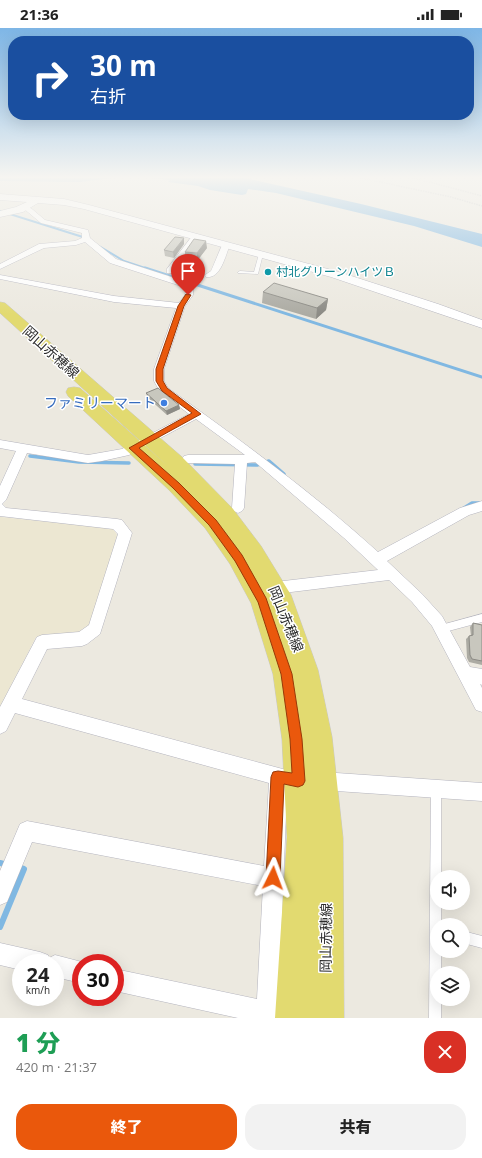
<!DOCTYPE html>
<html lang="ja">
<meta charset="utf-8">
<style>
body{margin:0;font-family:"Open Sans","Noto Sans JP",sans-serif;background:#f2f2f2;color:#222;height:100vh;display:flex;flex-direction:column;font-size:15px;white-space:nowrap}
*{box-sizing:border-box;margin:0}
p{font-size:13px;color:#767676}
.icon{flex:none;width:22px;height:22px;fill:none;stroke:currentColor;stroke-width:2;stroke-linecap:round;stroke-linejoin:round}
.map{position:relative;height:990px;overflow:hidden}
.details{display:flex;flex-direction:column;background:#fff;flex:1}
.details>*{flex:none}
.banner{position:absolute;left:8px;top:8px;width:466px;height:84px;border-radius:16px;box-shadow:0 4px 16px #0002;background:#1a4fa0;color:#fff;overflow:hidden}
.fabs{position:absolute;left:430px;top:842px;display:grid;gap:8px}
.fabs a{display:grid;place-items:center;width:40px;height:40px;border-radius:50%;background:#fff;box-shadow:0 4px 16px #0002;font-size:20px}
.speed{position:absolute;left:12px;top:926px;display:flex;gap:8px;font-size:20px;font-weight:700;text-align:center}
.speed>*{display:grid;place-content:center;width:52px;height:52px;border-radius:50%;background:#fff;box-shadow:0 4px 16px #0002;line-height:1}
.speed small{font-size:10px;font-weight:400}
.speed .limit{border:6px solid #d22;background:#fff;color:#111}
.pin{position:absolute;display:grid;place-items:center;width:34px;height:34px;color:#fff;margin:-41px -17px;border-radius:50% 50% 50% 0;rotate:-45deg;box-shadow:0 0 4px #0007}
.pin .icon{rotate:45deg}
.me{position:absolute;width:44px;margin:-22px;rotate:3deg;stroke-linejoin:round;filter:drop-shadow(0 0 3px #0008)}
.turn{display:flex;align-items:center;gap:14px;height:84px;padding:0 16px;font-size:18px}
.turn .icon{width:52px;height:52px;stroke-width:2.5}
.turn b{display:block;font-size:28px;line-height:34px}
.round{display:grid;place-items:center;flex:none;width:42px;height:42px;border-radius:16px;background:#f2f2f2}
.overview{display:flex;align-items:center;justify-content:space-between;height:68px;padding:0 16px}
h1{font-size:24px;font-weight:800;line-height:30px;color:#1e9e55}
.primary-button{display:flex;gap:8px;margin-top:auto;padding:8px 16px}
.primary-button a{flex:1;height:46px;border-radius:16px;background:#ea580c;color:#fff;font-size:16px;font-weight:800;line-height:46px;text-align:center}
.primary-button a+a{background:#f2f2f2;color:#222}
.status{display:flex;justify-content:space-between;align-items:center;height:28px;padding:0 20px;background:#fff;direction:ltr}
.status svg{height:11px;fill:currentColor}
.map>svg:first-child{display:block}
.education{fill:#ece7d2}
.water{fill:#80b8e2}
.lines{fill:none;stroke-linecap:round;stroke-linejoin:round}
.stream-far3{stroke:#80b8e2;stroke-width:2}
.stream-far2{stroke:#80b8e2;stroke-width:3}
.stream-far1{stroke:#80b8e2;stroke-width:3.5}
.stream{stroke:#80b8e2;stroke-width:6}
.lane-casing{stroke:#b4b4be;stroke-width:1}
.street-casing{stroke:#b4b4be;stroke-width:1}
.secondary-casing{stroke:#b4b4be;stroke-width:1}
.primary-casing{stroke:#c8c8c8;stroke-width:1}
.path{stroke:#c8c8c8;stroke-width:1.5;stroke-dasharray:1.5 1;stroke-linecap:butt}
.lane{fill:#fff;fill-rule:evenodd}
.street{fill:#fff;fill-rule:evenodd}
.secondary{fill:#fff;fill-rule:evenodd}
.primary{fill:#e2da70;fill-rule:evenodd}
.wall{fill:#acaba3}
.shaded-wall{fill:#8c8b85}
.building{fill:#c8c7be;stroke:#8c8b85}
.route{fill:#ea580c;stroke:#983908}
.culture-dot{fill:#0f9aa8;stroke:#fff;stroke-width:1.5}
.shop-dot{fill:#3f7fe0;stroke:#fff;stroke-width:1.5}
.labels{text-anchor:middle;stroke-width:3;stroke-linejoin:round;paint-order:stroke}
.far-culture-label{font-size:12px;fill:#0d838f;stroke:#fff;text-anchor:start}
.street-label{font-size:14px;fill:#2c2c2c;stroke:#fff}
.shop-label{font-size:14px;fill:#366cbe;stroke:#fff;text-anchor:end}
</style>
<div class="status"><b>21:36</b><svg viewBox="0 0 49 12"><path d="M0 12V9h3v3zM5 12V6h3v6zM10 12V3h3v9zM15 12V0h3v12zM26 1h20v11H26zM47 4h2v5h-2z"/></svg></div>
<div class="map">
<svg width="482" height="990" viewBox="0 0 482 990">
<rect width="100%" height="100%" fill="#ece9e0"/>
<path class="education" d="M 0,489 L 114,501 L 117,508 L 90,597 L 79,605 L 36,609 L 0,679 Z"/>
<path class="water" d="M 0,148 L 120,148 L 120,149 L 80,154 L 0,153 Z
M 236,148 L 361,176 L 482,206 L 482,219 L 414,198 L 276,165 L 248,161 L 246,166 L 242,167 L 210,162 L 198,158 L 168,154 L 170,152 L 142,149 Z"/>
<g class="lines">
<path class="stream-far3" d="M 0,183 L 86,210
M 99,218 L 124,233 L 148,241"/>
<path class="stream-far2" d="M 145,240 L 482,349"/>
<path class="stream-far1" d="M 30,428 L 79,434 L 129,435
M 195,436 L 257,437 L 269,433 L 284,446
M 464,480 L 472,475 L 482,475"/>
<path class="stream" d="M 0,835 L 8,837
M 0,899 L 24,841 L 17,839"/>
<g class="lane-casing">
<path id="lane" d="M 261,225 L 263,226 L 258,246 L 238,245 L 238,244 L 240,243 L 254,244 L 259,226 Z
M 482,586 L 482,594 L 441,605 L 438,604 L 437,601 L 438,598 L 441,597 Z
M 436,756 L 439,758 L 441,761 L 441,849 L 437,849 L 437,875 L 441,875 L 441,897 L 437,897 L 437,923 L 441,923 L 441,945 L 437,945 L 437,971 L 441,971 L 441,990 L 429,990 L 431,761 L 433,758 Z
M 463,903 L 482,908 L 482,920 L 463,915 Z"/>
</g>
<g class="street-casing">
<path id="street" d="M 25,177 L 32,181 L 45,192 L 88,202 L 90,210 L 116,231 L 187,254 L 193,259 L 193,267 L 185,278 L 164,341 L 164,353 L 168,360 C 240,412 312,464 378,524 L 460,480 L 482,473 L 482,483 L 469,487 L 387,533 L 422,566 L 442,588 L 470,639 L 482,641 L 482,657 L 480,656 L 482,660 L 482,684 L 476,682 L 432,598 L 412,574 L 389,552 L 275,566 L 270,564 L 268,560 L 270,556 L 275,554 L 378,542 L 344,510 L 255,434 L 247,435 L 244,480 L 242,483 L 238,485 L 234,483 L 232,480 L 235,436 L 188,435 L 184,434 L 182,431 L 184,428 L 188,427 L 245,427 L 196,391 L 129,427 L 102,433 L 88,435 L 27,425 L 6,472 L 2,476 L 6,480 L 117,491 L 122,492 L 132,505 L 100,606 L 87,616 L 82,618 L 47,621 L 22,671 L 305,747 L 308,753 L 305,759 L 299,762 L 287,760 L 278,990 L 238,990 L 115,963 L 115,941 L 257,971 L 263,858 L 32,814 L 7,874 L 0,877 L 0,843 L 20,796 L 27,793 L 264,838 L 269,755 L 15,685 L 6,703 L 0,706 L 0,679 L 37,609 L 42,607 L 79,604 L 89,597 L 118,506 L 113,501 L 0,488 L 0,458 L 16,423 L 0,420 L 0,412 L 88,427 L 122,421 L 189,386 L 160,364 L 154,353 L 154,341 L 176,280 L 114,274 L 0,251 L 0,247 L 114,268 L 179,275 L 185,267 L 186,262 L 181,258 L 110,235 L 85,214 L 76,217 L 44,220 L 0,241 L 0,236 L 39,216 L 75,213 L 82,210 L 82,205 L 41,195 L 23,180 L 22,179 Z
M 193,207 L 196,207 L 200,209 L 173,245 L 167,245 L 167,241 Z
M 223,215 L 229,215 L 230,217 C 225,228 221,251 206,249 L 205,247 L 211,243 Z
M 322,744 L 482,755 L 482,773 L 322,762 L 316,759 L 313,753 L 316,747 Z
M 0,915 L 40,924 L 48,927 L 49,930 L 55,927 L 86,935 L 81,935 L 81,955 L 55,949 L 55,935 L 21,935 L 21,942 L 0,937 Z"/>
</g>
<g class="secondary-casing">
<path id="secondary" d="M 0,166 L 64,171 L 89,177 L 339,244 L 438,276 L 482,292 L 482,300 L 331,249 L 84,181 L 64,177 L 38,175 L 23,184 L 0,189 L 0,183 L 16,179 L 27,174 L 0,172 Z"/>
</g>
<g class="primary-casing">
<path id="primary" d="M 0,274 L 5,275 L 182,429 L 233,481 L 261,518 L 291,567 L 318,642 L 332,709 L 343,810 L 344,990 L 275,990 L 287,809 L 282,711 L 273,646 L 251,575 L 230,536 L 205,500 L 169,462 L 68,368 L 66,364 L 68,360 L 74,359 L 80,360 L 169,439 L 0,285 Z"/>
</g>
<path class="path" d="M 352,148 L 451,169 L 482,178
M 407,148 L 482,168"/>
<use href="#lane" class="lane"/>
<use href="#street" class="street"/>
<use href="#secondary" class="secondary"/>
<use href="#primary" class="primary"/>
</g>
<path class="wall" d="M 184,216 L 174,230 L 165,228 L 164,222 Z
M 207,220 L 197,233 L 185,231 L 185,224 Z
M 263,264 L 328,271 L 326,282 L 316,291 L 262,275 Z
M 146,365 L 179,377 L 180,381 L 167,387 L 147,369 Z
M 473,595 L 482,597 L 482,637 L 469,634 L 467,630 L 466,611 L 469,608 L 471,608 L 470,599 Z"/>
<path class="shaded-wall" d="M 184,210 L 184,216 L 174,230 L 173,224 Z
M 206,213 L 207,220 L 197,233 L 197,225 Z
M 328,271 L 326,282 L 316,291 L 317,280 Z
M 179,377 L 180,381 L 167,387 L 166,383 Z"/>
<path class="building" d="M 175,209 L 184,210 L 173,224 L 164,222 Z
M 194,211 L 206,213 L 197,225 L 185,224 Z
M 274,255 L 328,271 L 317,280 L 263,264 Z
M 158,360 L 179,377 L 166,383 L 146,365 Z
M 473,595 L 482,597 L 482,633 L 472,631 L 470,627 L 469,608 L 473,607 Z"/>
<linearGradient id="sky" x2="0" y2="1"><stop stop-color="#7eb6e6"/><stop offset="0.52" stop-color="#f6f5f1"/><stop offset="1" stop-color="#f6f5f1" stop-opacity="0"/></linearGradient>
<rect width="482" height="287" fill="url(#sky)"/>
<path class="route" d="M 186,266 L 191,267 L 184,278 L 163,341 L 163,353 L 167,360 L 201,386 L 139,420 L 179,455 L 216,492 L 242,527 L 266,570 L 292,646 L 302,711 L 305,753 L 303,757 L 298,759 L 284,756 L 280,850 L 278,855 L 273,857 L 268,855 L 266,850 L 271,749 L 273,744 L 278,743 L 292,745 L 290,711 L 281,646 L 258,574 L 235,533 L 209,497 L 173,460 L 129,420 L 192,385 L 162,363 L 156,353 L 156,341 L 178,278 Z"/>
<circle class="culture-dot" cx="268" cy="244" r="4"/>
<circle class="shop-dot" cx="164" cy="375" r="4"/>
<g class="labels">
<g class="far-culture-label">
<text x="276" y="248">村北グリーンハイツＢ</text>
</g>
<g class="street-label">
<text transform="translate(51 324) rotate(42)" y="5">岡山赤穂線</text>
<text transform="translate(286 591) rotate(68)" y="5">岡山赤穂線</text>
<text transform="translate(326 910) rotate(-89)" y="5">岡山赤穂線</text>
</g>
<g class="shop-label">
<text x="156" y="380">ファミリーマート</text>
</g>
</g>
</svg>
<div class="fabs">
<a><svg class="icon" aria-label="sound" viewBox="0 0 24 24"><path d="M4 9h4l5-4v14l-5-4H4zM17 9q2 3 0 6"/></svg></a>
<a><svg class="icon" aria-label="search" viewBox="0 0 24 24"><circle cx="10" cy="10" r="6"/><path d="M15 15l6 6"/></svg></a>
<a><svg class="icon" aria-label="layers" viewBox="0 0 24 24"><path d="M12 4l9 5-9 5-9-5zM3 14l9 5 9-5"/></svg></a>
</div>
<div class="speed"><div>24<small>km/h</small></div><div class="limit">30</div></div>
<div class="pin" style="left:188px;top:267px;background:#d93025"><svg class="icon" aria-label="arrive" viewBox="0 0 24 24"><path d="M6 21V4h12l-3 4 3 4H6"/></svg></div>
<svg class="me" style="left:273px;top:850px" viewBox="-20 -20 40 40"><path d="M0-17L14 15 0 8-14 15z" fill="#ea580c" stroke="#fff" stroke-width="4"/></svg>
<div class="banner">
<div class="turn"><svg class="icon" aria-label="right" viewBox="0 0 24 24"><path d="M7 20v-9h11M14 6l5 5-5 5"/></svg><div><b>30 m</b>右折</div></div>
</div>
</div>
<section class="details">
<div class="overview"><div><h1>1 分</h1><p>420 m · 21:37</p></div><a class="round" style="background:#d93025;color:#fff"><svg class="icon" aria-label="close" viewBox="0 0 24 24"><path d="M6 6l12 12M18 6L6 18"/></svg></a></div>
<div class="primary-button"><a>終了</a><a>共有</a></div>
</section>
